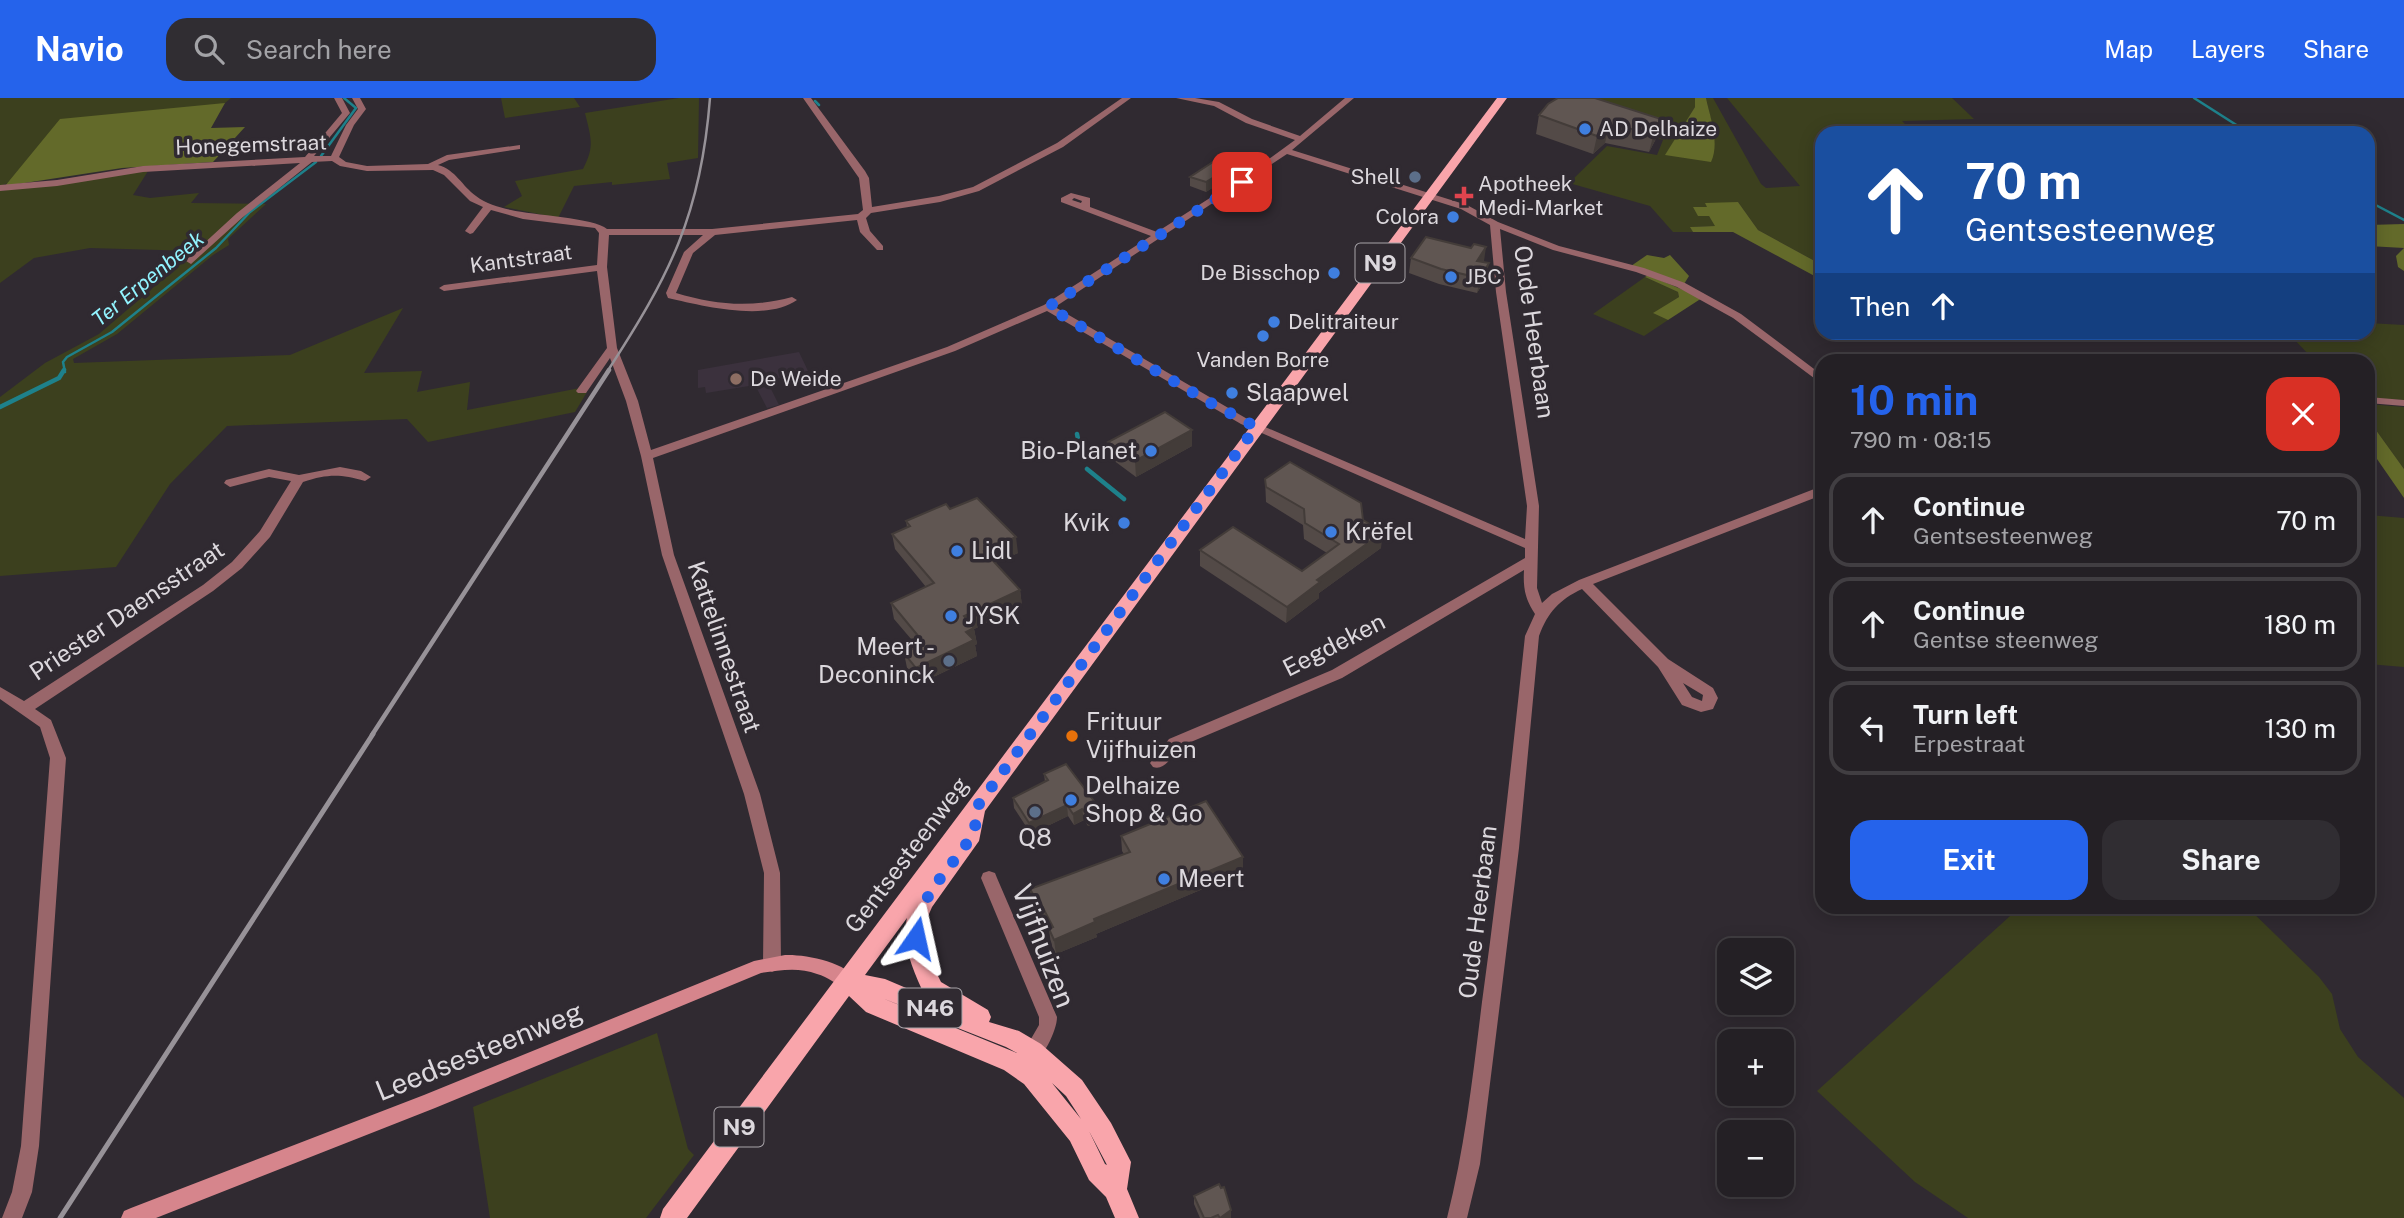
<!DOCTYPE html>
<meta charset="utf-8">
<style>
body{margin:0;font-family:"Public Sans",sans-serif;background:#302d32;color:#f1f3f6;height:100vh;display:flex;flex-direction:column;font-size:26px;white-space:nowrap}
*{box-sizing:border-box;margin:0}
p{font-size:23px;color:#a3a3a7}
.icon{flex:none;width:38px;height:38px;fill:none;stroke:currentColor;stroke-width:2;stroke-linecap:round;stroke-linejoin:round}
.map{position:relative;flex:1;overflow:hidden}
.details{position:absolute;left:1815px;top:256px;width:560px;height:560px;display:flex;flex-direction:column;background:#242025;border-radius:21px;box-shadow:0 4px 18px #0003,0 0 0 2px #413e42}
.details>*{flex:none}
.hud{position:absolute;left:1815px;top:28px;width:560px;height:214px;border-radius:21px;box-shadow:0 4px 18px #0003,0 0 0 2px #413e42;background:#1a4fa0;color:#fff;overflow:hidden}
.tools{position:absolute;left:1717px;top:840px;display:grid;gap:14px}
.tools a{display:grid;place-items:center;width:77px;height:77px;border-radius:14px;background:#242025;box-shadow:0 4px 18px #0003,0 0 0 2px #413e42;font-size:35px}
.pin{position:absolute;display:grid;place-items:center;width:60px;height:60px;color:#fff;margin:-30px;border-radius:14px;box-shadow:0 4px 10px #0006}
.me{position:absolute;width:77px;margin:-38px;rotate:11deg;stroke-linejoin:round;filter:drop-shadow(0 0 5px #0008)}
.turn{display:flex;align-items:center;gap:24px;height:147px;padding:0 35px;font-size:32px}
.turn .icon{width:91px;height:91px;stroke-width:2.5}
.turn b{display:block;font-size:49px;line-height:60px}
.then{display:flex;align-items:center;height:66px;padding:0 35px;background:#0003;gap:14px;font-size:26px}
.round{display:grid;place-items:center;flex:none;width:74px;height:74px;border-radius:21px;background:#302d32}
.head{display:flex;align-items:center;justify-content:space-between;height:119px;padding:0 35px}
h1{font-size:42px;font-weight:700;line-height:52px;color:#2563eb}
.action{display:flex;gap:14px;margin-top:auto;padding:14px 35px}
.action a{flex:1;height:80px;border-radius:21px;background:#2563eb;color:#fff;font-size:28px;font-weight:700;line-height:80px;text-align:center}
.action a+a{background:#302d32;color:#f1f3f6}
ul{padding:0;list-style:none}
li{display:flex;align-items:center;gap:21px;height:94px;margin:0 14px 10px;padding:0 21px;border:4px solid #413e42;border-radius:21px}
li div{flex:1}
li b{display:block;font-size:26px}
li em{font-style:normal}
header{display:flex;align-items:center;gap:42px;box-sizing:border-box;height:98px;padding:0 35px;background:#2563eb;color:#fff}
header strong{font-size:33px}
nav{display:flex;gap:38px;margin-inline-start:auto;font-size:24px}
.search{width:490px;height:63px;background:#302d32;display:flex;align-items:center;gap:18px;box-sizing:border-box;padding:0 24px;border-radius:21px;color:#a3a3a7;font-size:26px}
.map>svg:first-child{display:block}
.built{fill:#3b313d}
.green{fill:#3c401e}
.forest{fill:#636a2a}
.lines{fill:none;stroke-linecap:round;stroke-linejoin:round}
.stream-far1{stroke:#1e818b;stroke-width:2.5}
.stream{stroke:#1e818b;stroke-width:4.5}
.street{fill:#99666a;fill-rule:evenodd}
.secondary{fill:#d6858c;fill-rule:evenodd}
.primary{fill:#f9a5ab;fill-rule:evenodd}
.rail-far2{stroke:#979298;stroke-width:2.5}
.rail-far1{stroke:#979298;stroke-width:4.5}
.rail{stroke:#979298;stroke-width:5}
.wall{fill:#534a47}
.shaded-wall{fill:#433c39}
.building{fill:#605652;stroke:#433c39;stroke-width:2}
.route{stroke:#2563eb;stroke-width:12;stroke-dasharray:0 21.6}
.shop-dot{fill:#3f7fe0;stroke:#302a31;stroke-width:2.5}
.service-dot{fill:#5c6f8a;stroke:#302a31;stroke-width:2.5}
.health-dot{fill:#e0444e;stroke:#302a31;stroke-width:2.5}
.education-dot{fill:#8d6e63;stroke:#302a31;stroke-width:2.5}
.food-dot{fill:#e8710a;stroke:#302a31;stroke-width:2.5}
.labels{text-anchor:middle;stroke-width:7;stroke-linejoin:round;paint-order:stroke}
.far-poi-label{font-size:21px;fill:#dcd8dd;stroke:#302a31;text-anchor:start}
.far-street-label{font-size:21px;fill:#dcd8dd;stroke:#302a31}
.far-water-label{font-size:21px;font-style:italic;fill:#92f4ff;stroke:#302a31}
.shield{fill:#302a31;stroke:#a8a4a9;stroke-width:2}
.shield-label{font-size:23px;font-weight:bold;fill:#dcd8dd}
.street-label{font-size:24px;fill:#dcd8dd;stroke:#302a31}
.poi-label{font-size:24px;fill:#dcd8dd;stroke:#302a31;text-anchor:start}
.near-street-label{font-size:28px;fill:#dcd8dd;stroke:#302a31}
</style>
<header>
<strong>Navio</strong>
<div class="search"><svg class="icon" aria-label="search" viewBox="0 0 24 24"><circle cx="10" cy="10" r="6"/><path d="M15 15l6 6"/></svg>Search here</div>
<nav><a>Map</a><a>Layers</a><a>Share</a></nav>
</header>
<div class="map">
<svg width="2404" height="1120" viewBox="0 0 2404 1120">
<rect width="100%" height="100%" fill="#302a31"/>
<path class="built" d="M 799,254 L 808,273 L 767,283 L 779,307 L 767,310 L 755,287 L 706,295 L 705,289 L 698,290 L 698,272 Z"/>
<path class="green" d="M 0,0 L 231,0 L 225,5 L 0,88 Z
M 501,0 L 574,0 L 580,9 L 505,20 Z
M 679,0 L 699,0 L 698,60 L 667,65 L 670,81 L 612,87 L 612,84 L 574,88 L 558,120 L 504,109 L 522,98 L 515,83 L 583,71 C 595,48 591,40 585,15 Z
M 1585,0 L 1695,0 L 1695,9 L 1666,57 L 1714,36 L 1706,0 L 1713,0 L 1761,86 L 1766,90 L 1800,88 L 1727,0 L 1952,0 L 1974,21 L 1902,23 L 1914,35 L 1822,35 L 1822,167 L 1758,132 L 1738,104 L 1708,109 L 1709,118 L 1716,128 L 1691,129 L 1693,134 L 1673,134 L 1650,108 L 1569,85 L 1607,48 L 1657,57 L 1663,42 L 1570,10 Z
M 148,73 L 133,97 L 150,100 L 199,95 L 191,105 L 266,106 L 228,141 L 229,147 L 213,157 L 117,236 L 73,261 L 74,265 L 290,257 L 403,210 L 364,275 L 422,273 L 417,294 L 470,284 L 467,312 L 580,290 L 578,294 L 587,294 L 575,314 L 428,344 L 407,321 L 227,328 L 170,386 L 116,469 L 0,478 L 0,299 L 45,265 L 99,236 L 196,153 L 90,150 L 34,160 L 0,185 L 0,93 Z
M 1645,179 L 1678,194 L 1679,199 L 1654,215 L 1668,222 L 1644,238 L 1593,216 Z
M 2368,225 L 2404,227 L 2404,302 L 2368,300 L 2368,262 L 2314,262 L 2288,235 L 2368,234 Z
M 2368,306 L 2404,309 L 2404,371 L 2368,321 Z
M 2368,417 L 2404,420 L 2404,569 L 2368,566 Z
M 2020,809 L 2247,809 L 2319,879 L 2332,896 L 2340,931 L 2358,959 L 2404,1000 L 2404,1120 L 1968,1120 L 1915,1084 L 1817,993 Z
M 657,935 L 688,1051 L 694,1057 L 646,1120 L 490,1120 L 473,1009 Z"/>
<path class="forest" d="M 1695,0 L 1706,0 C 1710,19 1720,45 1711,64 L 1665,57 L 1695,9 Z
M 225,5 L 211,30 L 245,29 L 213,64 L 122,70 L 5,88 L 60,21 Z
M 1738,104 L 1758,132 L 1822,167 L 1822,182 L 1733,134 L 1693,134 L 1690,129 L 1715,128 L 1709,118 L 1698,118 L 1693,109 L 1707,109 L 1705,105 Z
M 2404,126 L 2404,173 L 2398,169 L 2396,158 L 2404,150 L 2368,148 L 2368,127 Z
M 1647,157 L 1664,160 L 1670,157 L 1689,178 L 1684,186 L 1631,168 Z
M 1648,177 L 1702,200 L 1668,222 L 1653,215 L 1679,199 L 1678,194 L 1645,179 Z
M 2368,321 L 2404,371 L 2404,400 L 2368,348 Z"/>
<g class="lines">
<path class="stream-far1" d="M 2194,0 L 2249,35
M 815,3 L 819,7
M 321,58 L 356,10 L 344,0
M 2368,103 L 2404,122
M 65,274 L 63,264 L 67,259 L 112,234 L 216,150 L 250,114 L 316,64"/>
<path class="stream" d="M 0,309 L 59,280 L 64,272
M 1077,336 L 1078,341
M 1087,371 L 1124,401"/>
<path class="street" d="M 334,0 L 342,0 L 350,15 L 314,58 L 331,58 L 346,27 L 358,11 L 352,0 L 360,0 L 366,11 L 354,27 L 339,59 L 346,64 L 367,68 L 428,66 L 447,57 L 520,47 L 520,51 L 449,62 L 438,67 C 456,72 462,88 476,98 C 486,106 499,109 511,112 C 532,117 595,120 607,131 L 712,131 L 858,116 L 863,112 L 859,80 L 803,0 L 811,0 L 865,73 L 869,80 L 872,109 L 939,98 L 973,89 L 1057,45 L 1122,0 L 1131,0 L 1063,49 L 979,93 L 940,104 L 871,115 L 866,120 L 870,133 L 883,148 L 883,152 L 877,152 L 860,134 L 857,122 L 715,137 L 693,155 L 676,195 C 716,207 751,210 792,199 L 797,202 C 766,224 703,208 668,200 L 666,195 L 684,154 L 703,137 L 609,137 L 607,169 L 617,250 L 638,303 L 651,352 L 947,249 L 1044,207 L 1151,138 L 1061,104 L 1061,100 L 1071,95 L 1090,100 L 1090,109 L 1157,134 L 1255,71 L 1295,42 L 1246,25 L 1214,8 L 1176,0 L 1195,0 L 1219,4 L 1252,21 L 1300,38 L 1345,0 L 1354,0 L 1292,52 L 1467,107 L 1498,124 L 1559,148 L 1644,170 L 1685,185 L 1741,216 L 1822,277 L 1822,286 L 1733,220 L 1677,189 L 1636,174 L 1553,152 L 1500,131 L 1506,194 L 1539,408 L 1537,490 L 1542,505 L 1552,496 L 1579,482 L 1822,388 L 1822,397 L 1593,486 L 1668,561 L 1713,590 L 1718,600 L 1713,611 L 1701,614 L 1682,607 L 1658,569 L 1582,491 C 1559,502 1548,514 1539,538 L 1519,750 L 1499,913 L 1480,1066 L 1467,1120 L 1447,1120 C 1465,1049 1473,977 1482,904 C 1499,782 1512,660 1525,538 L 1535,516 C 1525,501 1523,490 1524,472 L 1342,580 L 1179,649 C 1172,658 1165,673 1153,669 L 1150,665 L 1169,641 L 1332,572 L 1525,460 L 1525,450 L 1241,326 L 1047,213 L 955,253 L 653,360 L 674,457 L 760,696 L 780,775 L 781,866 L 778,871 L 772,874 L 766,871 L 763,866 L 764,775 L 744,696 L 662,457 L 641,358 L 626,303 L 610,260 L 586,295 L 578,295 L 576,293 L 607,250 L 597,173 L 444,193 L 439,190 L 444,187 L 597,167 L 599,135 L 595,130 L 523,121 L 491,112 L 473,135 L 470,136 L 465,133 L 483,109 L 470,103 L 444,77 L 433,72 L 367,73 L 340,68 L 332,63 L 312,64 L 243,119 L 191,166 L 186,163 L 187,161 L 237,115 L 300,65 L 143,74 L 57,88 L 0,93 L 0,87 L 57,82 L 143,68 L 305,59 L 342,15 ZM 1287,56 L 1461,111 L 1490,127 L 1496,194 L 1527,408 L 1525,441 L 1249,322 L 1055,209 ZM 1074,100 L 1082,103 L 1081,105 L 1072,102 ZM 1683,585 L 1703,597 L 1702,603 L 1692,599 Z
M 2368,299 L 2404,302 L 2404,308 L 2368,305 Z
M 340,369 L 361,373 L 371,379 L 365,383 C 340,376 328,376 303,384 L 270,439 L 242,470 L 213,493 L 35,611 L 51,622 L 66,660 L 39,1048 L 32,1094 L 22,1120 L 2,1120 L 12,1094 L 21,1048 L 50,660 L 40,629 L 0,601 L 0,589 L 24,603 L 203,487 L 232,464 L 260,433 L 291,383 L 269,379 L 230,389 L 224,385 L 226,382 L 269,371 L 299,377 Z
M 989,773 L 995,775 L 997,780 L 1057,919 C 1057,933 1042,963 1029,968 L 1023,966 L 1020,960 L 1039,927 L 1039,919 L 981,780 L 983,775 Z"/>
<path class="secondary" d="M 785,857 C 804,856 848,864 857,883 L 854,888 L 848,891 C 837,887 828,879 817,876 C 799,869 780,872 761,875 L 435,1010 L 156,1120 L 121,1120 L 124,1113 L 131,1110 L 424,997 L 754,863 Z"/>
<path class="primary" d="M 1497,0 L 1507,0 L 985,713 L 979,743 L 932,809 L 926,823 L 927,840 L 933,868 L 941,884 L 988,912 L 991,919 L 989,924 L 1019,933 L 1041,946 L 1082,982 L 1111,1025 L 1131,1064 L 1127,1091 L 1139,1120 L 1115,1120 L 1106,1099 L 1089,1082 L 1070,1043 L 1024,986 L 1004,972 L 866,914 L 849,898 L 687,1120 L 660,1120 L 663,1111 ZM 907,820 C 901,847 914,874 925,898 L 885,881 L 865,877 ZM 882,900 L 1006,949 L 1017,955 ZM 1052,985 L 1066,998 L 1081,1021 ZM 1089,1033 L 1107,1067 L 1105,1066 Z"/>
<path class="rail-far2" d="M 607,274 C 670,177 701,117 710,0"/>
<path class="rail-far1" d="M 372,637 L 609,272"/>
<path class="rail" d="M 60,1120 L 373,636"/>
</g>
<path class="wall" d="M 1539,17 L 1661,21 L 1657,39 L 1649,54 L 1605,45 L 1593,56 L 1536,36 Z
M 1232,68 L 1232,77 L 1206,94 L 1190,88 L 1190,79 Z
M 1411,160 L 1484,163 L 1486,180 L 1477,195 L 1439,186 L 1409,175 Z
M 1108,344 L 1192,348 L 1136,379 L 1109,359 Z
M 1265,381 L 1363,422 L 1381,450 L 1319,495 L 1319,500 L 1286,525 L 1200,468 L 1200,452 L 1302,473 L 1327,455 L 1304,441 L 1303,427 L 1266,404 Z
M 950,411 L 1018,455 L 995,465 L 1020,492 L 1022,508 L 974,531 L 977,546 L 975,547 L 977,558 L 919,586 L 907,570 L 904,555 L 917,548 L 894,521 L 891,505 L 926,489 L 895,451 L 892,436 L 907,429 L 906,423 Z
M 1044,676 L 1100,711 L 1101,722 L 1088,728 L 1084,722 L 1074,727 L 1068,718 L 1031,736 L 1014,710 L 1013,700 L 1045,684 Z
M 1121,738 L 1243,759 L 1243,774 L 1096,836 L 1097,839 L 1056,856 L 1051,846 L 1049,832 L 1042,817 L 1039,818 L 1032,806 L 1030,791 L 1124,756 L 1122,753 Z
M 1194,1098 L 1231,1120 L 1200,1120 L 1194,1106 Z"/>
<path class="shaded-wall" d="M 1661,21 L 1657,39 L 1649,54 L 1654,35 Z
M 1609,27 L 1605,45 L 1593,56 L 1597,38 Z
M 1232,68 L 1232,77 L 1206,94 L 1206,84 Z
M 1486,149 L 1484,163 L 1475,177 L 1477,163 Z
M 1489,165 L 1486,180 L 1477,195 L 1480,180 Z
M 1192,332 L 1192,348 L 1136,379 L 1135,363 Z
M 1383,434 L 1381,450 L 1319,495 L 1319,500 L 1286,525 L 1287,509 L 1317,482 Z
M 1016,439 L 1018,455 L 986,469 L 984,453 Z
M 1020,492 L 1022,508 L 974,531 L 977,546 L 975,547 L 977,558 L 919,586 L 916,570 L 964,518 Z
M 1067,707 L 1068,718 L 1031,736 L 1029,725 Z
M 1082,711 L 1084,722 L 1074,727 L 1073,716 Z
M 1100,711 L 1101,722 L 1088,728 L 1087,717 Z
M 1243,759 L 1243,774 L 1096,836 L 1097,839 L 1056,856 L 1054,842 L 1094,821 Z
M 1039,802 L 1042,817 L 1039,818 L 1037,803 Z
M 1231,1112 L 1231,1120 L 1220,1120 Z"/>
<path class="building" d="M 1558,0 L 1595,0 L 1661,21 L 1654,35 L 1609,27 L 1597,38 L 1539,17 L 1548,6 Z
M 1216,62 L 1232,68 L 1206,84 L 1190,79 Z
M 1426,139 L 1471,150 L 1474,146 L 1486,149 L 1477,163 L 1489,165 L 1480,180 L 1441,171 L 1411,160 Z
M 1165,314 L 1192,332 L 1135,363 L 1108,344 Z
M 1290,364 L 1361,405 L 1363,422 L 1383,434 L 1317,482 L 1320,484 L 1287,509 L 1200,452 L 1233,429 L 1302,473 L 1339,446 L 1305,425 L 1304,411 L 1266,389 L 1265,381 Z
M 977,400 L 1016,439 L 984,453 L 1020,492 L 964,518 L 974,530 L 966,534 L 974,542 L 916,570 L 904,555 L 924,545 L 891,505 L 934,485 L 892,436 L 910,428 L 906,423 L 946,406 L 950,411 Z
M 1066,666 L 1100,711 L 1087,717 L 1082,711 L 1073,716 L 1067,707 L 1029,725 L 1013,700 L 1048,682 L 1044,676 Z
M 1206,703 L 1243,759 L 1094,821 L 1095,824 L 1054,842 L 1049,831 L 1053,829 L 1039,802 L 1037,803 L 1030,791 L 1130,754 L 1121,738 Z
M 1219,1086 L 1221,1090 L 1224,1089 L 1231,1112 L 1220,1120 L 1218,1117 L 1211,1120 L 1204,1120 L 1194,1098 Z"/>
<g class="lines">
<path class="route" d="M 916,840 C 917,797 950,773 971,739 C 976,730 977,717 979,706 L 1256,329 L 1209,304 L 1048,209 L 1242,84"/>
</g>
<g class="shop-dot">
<circle cx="1585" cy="31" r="7"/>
<circle cx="1453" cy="119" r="7"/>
<circle cx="1334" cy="175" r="7"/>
<circle cx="1451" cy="179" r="7"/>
<circle cx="1274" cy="224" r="7"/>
<circle cx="1263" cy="238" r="7"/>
<circle cx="1232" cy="295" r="7"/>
<circle cx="1151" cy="353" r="7"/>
<circle cx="1124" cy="425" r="7"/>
<circle cx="1331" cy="434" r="7"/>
<circle cx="957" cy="453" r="7"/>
<circle cx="951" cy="518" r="7"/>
<circle cx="1071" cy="702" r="7"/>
<circle cx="1164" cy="781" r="7"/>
</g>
<g class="service-dot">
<circle cx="1415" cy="79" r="7"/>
<circle cx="949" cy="563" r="7"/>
<circle cx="1035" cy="714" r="7"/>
</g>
<path class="health-dot" d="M1460.5 87.5h7v7h7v7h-7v7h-7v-7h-7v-7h7z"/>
<circle class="education-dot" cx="736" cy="281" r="7"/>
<circle class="food-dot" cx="1072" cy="638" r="7"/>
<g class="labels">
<g class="far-poi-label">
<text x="1599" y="38">AD Delhaize</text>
<text x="1401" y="86" text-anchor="end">Shell</text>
<text x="1478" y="93">Apotheek<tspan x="1478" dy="24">Medi-Market</tspan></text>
<text x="1439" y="126" text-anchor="end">Colora</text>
<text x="1320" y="182" text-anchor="end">De Bisschop</text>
<text x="1465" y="186">JBC</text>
<text x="1288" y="231">Delitraiteur</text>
<text x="1263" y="269" text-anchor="middle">Vanden Borre</text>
<text x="750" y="288">De Weide</text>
</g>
<g class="far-street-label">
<text transform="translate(251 47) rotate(-2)" y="7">Honegemstraat</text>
<text transform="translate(521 161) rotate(-8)" y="7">Kantstraat</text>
</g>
<g class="far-water-label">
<text transform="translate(148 181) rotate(-39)" y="7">Ter Erpenbeek</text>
</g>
<g class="shield">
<rect x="1355.5" y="145.5" width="49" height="39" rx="5"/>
<rect x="898.5" y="890.5" width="63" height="39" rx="5"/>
<rect x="714.5" y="1009.5" width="49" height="39" rx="5"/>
</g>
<g class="shield-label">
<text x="1380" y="173">N9</text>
<text x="930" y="918">N46</text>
<text x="739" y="1037">N9</text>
</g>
<g class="street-label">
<text transform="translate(1534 234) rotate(82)" y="8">Oude Heerbaan</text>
<text transform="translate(127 513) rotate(-34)" y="8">Priester Daensstraat</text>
<text transform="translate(1334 547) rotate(-27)" y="8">Eegdeken</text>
<text transform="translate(724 549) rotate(71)" y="8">Kattelinnestraat</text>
<text transform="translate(907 757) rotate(-53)" y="8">Gentsesteenweg</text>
<text transform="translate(1478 814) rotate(-83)" y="8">Oude Heerbaan</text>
</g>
<g class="poi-label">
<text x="1246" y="303">Slaapwel</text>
<text x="1137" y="361" text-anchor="end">Bio-Planet</text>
<text x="1110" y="433" text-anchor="end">Kvik</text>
<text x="1345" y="442">Krëfel</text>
<text x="971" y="461">Lidl</text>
<text x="965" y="526">JYSK</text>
<text x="935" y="557" text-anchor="end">Meert -<tspan x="935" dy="28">Deconinck</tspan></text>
<text x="1086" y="632">Frituur<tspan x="1086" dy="28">Vijfhuizen</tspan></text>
<text x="1085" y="696">Delhaize<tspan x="1085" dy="28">Shop &amp; Go</tspan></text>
<text x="1035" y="748" text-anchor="middle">Q8</text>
<text x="1178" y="789">Meert</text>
</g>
<g class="near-street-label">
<text transform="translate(1044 848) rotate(69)" y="10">Vijfhuizen</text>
<text transform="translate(479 953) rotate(-22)" y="10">Leedsesteenweg</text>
</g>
</g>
</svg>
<div class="tools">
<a><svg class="icon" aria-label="layers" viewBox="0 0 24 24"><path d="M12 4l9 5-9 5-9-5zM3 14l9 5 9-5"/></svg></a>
<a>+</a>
<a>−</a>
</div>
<div class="pin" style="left:1242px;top:84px;background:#d93025"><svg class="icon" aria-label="arrive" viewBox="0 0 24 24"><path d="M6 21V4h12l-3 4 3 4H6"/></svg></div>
<svg class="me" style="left:916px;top:840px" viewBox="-20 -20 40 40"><path d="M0-17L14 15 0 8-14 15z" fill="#2563eb" stroke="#fff" stroke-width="4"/></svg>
<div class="hud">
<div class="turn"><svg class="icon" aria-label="ahead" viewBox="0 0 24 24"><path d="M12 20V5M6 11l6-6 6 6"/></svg><div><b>70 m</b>Gentsesteenweg</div></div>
<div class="then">Then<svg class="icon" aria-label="ahead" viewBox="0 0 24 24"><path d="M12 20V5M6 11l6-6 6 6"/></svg></div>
</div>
<section class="details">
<div class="head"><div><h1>10 min</h1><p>790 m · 08:15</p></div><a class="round" style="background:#d93025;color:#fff"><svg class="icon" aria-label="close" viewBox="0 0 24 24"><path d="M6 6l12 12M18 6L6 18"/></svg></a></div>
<ul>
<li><svg class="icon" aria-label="ahead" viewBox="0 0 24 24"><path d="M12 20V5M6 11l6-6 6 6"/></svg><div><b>Continue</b><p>Gentsesteenweg</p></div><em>70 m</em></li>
<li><svg class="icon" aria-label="ahead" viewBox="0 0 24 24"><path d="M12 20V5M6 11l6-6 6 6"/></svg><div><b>Continue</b><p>Gentse steenweg</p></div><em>180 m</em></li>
<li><svg class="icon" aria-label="left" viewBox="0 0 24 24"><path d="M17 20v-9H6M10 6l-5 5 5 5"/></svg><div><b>Turn left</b><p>Erpestraat</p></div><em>130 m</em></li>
</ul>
<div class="action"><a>Exit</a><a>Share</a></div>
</section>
</div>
